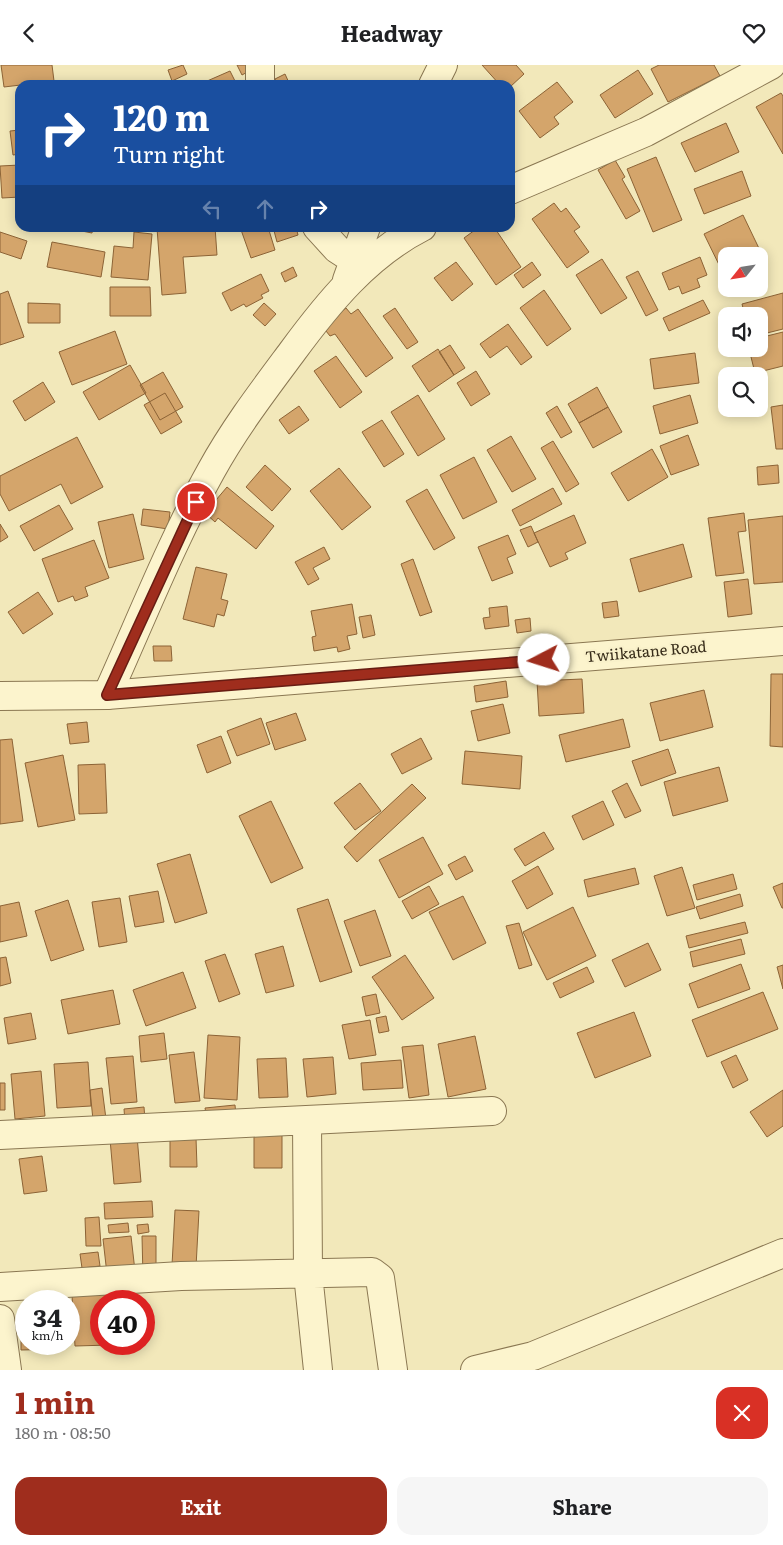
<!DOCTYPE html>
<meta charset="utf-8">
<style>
body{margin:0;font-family:Literata,serif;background:#f6f6f6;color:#202124;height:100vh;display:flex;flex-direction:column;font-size:19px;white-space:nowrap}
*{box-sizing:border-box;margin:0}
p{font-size:16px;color:#757577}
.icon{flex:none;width:28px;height:28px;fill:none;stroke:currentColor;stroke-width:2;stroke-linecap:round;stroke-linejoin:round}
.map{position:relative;height:1305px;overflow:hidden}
.details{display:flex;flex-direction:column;background:#fff;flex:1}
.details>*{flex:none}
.hud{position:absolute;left:15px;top:15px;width:500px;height:152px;border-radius:15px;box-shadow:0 2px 12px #0003;background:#1a4fa0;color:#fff;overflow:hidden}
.needle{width:32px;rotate:240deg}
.fabs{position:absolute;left:718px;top:182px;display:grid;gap:10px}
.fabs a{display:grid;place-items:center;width:50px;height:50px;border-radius:10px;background:#fff;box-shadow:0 2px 12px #0003;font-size:25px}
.speed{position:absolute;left:15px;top:1225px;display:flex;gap:10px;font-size:25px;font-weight:700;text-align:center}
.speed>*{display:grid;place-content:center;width:65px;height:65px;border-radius:50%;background:#fff;box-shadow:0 2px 12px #0003;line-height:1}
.speed small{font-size:12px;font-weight:400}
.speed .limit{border:8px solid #d22;background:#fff;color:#111}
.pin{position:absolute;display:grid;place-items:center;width:42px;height:42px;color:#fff;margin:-21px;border:2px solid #fff;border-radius:50%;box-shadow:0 1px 5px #0007}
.me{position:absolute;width:55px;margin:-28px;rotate:265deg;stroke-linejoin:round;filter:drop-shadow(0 0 4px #0008)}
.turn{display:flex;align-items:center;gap:18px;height:105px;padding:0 15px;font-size:22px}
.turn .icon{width:65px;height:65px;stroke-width:2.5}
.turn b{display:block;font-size:35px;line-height:42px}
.lanes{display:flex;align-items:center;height:48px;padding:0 15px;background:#0003;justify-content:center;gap:25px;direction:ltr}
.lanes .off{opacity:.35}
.round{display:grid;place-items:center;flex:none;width:52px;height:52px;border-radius:15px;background:#f6f6f6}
.head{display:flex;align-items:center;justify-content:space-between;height:85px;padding:0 15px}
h1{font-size:30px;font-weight:700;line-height:38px;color:#9f2d1d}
.cta{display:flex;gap:10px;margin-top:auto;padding:10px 15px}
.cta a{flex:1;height:58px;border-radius:15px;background:#9f2d1d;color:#fff;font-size:20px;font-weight:700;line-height:58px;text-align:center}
.cta a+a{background:#f6f6f6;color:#202124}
header{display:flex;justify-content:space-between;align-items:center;height:65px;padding:0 15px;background:#fff;font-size:22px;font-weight:700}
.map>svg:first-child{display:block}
.building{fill:#d4a56b;stroke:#8c6336}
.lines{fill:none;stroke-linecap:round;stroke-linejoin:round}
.minor-casing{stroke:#8a7752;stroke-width:30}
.tertiary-casing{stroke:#8a7752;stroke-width:30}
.minor{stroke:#fcf4cd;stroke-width:28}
.tertiary{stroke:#fcf4cd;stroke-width:28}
.route-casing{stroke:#671d13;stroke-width:12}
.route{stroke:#9f2d1d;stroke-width:9}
.labels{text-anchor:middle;stroke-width:4.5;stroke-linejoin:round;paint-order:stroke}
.street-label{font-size:15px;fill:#372c19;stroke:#f9f1ca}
</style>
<header><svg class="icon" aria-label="back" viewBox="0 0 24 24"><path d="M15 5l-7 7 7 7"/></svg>Headway<svg class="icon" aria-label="heart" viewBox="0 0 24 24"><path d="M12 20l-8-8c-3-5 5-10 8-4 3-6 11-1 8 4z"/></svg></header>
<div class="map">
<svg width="783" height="1305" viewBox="0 0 783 1305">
<rect width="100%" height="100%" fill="#f2e8ba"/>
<path class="building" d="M 1,0 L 52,0 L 54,16 L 4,22 Z
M 183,0 L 187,9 L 172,16 L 168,5 Z
M 237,0 L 249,0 L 251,5 L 242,10 Z
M 482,0 L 516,0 L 524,9 L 510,22 L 510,20 L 500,20 Z
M 659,0 L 714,0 L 720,11 L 668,37 L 651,4 Z
M 638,5 L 653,29 L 615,53 L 600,30 Z
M 230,6 L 237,20 L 198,20 Z
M 285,9 L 290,20 L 277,20 L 275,14 Z
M 557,17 L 573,37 L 554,52 L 559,59 L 540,73 L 519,46 Z
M 781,28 L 783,31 L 783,89 L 756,42 Z
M 726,58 L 739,87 L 695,107 L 681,78 Z
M 20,65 L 20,89 L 13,90 L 10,66 Z
M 656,92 L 682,155 L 653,167 L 627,104 Z
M 615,95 L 625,112 L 622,114 L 640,146 L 626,154 L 598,105 Z
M 20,100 L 20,132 L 2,133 L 0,101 Z
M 742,106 L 751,131 L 704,149 L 694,124 Z
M 554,138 L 561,147 L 566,143 L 580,162 L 574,166 L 589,187 L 567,203 L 532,154 Z
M 743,150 L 766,198 L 759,201 L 759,191 L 726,191 L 726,214 L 704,169 Z
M 61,162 L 93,162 L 92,168 Z
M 215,162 L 217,190 L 183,192 L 186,228 L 162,230 L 157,163 Z
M 240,162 L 268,162 L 275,185 L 251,193 Z
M 273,162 L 296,162 L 298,170 L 277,177 Z
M 479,162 L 494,162 L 521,202 L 496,220 L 464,173 Z
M 0,167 L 27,176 L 21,194 L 0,187 Z
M 134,167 L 152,169 L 148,215 L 111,212 L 114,181 L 133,183 Z
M 52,177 L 105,187 L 101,212 L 47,202 Z
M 700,192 L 707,210 L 697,214 L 700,222 L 682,229 L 679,221 L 669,225 L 662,208 Z
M 602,194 L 627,233 L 601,249 L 576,210 Z
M 456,197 L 473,219 L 452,236 L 434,213 Z
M 532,197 L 541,210 L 523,223 L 514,210 Z
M 293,202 L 297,211 L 285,217 L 281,208 Z
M 638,206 L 658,245 L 646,251 L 626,212 Z
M 261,209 L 269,226 L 261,230 L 263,233 L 246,242 L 244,239 L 231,246 L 222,228 Z
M 110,222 L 150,222 L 151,251 L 110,251 Z
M 544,225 L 571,264 L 547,281 L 520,243 Z
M 8,226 L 24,272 L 0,280 L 0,229 Z
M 783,228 L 783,264 L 759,270 L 759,251 L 745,251 L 742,239 Z
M 703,235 L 710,248 L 669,266 L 663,253 Z
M 28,238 L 60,239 L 60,258 L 28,258 Z
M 264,238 L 276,249 L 265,261 L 253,250 Z
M 346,243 L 351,249 L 358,244 L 393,293 L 366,312 L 335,269 L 330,271 L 322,261 Z
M 395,243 L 418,277 L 407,284 L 383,251 Z
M 508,259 L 532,292 L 521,300 L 507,281 L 490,293 L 480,279 Z
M 115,266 L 127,299 L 72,320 L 59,287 Z
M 783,267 L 783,301 L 755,308 L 749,284 L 759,284 L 759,273 Z
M 450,280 L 465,303 L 454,310 L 439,287 Z
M 438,284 L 454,310 L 429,327 L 412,301 Z
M 695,288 L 699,318 L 654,324 L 650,294 Z
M 336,291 L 362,327 L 340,343 L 314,306 Z
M 130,300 L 146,328 L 99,355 L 83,327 Z
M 476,306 L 490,329 L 471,341 L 457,318 Z
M 163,307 L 183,342 L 160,355 L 140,320 Z
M 43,317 L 55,337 L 25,356 L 13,336 Z
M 597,322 L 608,342 L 579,358 L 568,339 Z
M 165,328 L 182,357 L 161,369 L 144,340 Z
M 418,330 L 445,374 L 418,391 L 391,347 Z
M 690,330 L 698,358 L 660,369 L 653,341 Z
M 783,340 L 783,384 L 776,384 L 771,342 Z
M 299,341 L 309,355 L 289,369 L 279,355 Z
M 557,341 L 572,367 L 561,373 L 546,348 Z
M 608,342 L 622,367 L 593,383 L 579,358 Z
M 382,355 L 404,389 L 384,402 L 362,367 Z
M 688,370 L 699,400 L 671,410 L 660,381 Z
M 511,371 L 536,414 L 512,427 L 487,385 Z
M 77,372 L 103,422 L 71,439 L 61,419 L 9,446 L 0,429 L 0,411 Z
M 553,376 L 579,419 L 566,427 L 541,383 Z
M 652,384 L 668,412 L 628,436 L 611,408 Z
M 474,392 L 497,437 L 463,454 L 440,410 Z
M 265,400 L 291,424 L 272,446 L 246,422 Z
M 778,400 L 779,418 L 758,420 L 757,402 Z
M 339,403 L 371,442 L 342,465 L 310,426 Z
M 227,422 L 274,461 L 256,484 L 218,453 L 215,457 L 205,448 Z
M 553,423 L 562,439 L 520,461 L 512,445 Z
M 427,424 L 455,473 L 434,485 L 406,436 Z
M 59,440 L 73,464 L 34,486 L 20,461 Z
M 143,444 L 170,447 L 168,464 L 141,460 Z
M 744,448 L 746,466 L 738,467 L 744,508 L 716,511 L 708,453 Z
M 133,449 L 144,494 L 109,503 L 98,457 Z
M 574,450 L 586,478 L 565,488 L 568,494 L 550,502 L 534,468 Z
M 783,451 L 783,517 L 754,519 L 748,455 Z
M 0,459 L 8,472 L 0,477 Z
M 531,461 L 538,477 L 528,482 L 520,465 Z
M 508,470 L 516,489 L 507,493 L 513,508 L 492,516 L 478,482 Z
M 94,475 L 109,513 L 85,522 L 88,531 L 75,536 L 73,531 L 58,537 L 42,494 Z
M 683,479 L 692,512 L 639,527 L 630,494 Z
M 324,482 L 330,494 L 313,503 L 319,514 L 308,520 L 295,497 Z
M 413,494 L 432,547 L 420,551 L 401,499 Z
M 196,502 L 227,509 L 221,534 L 228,536 L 224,551 L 217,549 L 214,562 L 183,554 Z
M 748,514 L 752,549 L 728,552 L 724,517 Z
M 38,527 L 53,549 L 23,569 L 8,547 Z
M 617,536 L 619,551 L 604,553 L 602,538 Z
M 352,539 L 357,569 L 347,571 L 350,584 L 338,587 L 337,582 L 314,586 L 312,572 L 316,571 L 311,546 Z
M 507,541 L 509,561 L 485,564 L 483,553 L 490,552 L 489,543 Z
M 371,550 L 375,570 L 363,573 L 359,552 Z
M 530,553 L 531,566 L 517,568 L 515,555 Z
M 153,581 L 171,581 L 172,596 L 154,596 Z
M 771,609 L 783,609 L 783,682 L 770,681 Z
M 582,614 L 584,648 L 539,651 L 537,616 Z
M 506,616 L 508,632 L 476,637 L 474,621 Z
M 704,625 L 713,662 L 660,676 L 650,638 Z
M 503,639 L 510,668 L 478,676 L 471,646 Z
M 296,648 L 306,675 L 275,685 L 266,658 Z
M 261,653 L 270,679 L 237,691 L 227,666 Z
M 623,654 L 630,682 L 566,697 L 559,670 Z
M 87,657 L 89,677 L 70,679 L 67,659 Z
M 221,671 L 231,698 L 207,708 L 197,680 Z
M 421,673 L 432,694 L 402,709 L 391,689 Z
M 12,674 L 23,756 L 0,759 L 0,675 Z
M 668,684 L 676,708 L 641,721 L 632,696 Z
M 465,686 L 522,691 L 520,724 L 462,719 Z
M 63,690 L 75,755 L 38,762 L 25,698 Z
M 105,699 L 107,748 L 79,749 L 78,700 Z
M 719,702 L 728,736 L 673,751 L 664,717 Z
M 360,718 L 381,746 L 355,765 L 334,738 Z
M 627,718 L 641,746 L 625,753 L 612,726 Z
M 412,719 L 426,733 L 357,797 L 344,782 Z
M 271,736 L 303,803 L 271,818 L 239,751 Z
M 603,736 L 614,760 L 583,775 L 572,751 Z
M 544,767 L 554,784 L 525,801 L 514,784 Z
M 423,772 L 443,809 L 399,833 L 379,795 Z
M 190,789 L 207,848 L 175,858 L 157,799 Z
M 465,791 L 473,806 L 456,815 L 448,800 Z
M 538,801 L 553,829 L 527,844 L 512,816 Z
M 682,802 L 695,843 L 667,851 L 654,811 Z
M 635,803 L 639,819 L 588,832 L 584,815 Z
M 733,809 L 737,824 L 697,835 L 693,820 Z
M 783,818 L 783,843 L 782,843 L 773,822 Z
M 429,821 L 439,839 L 412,854 L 402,836 Z
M 158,826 L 164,857 L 135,862 L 129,831 Z
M 740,829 L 743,841 L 700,854 L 696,842 Z
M 463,831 L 486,878 L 453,895 L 429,847 Z
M 120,833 L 127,877 L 99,882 L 92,837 Z
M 328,834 L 352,907 L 320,917 L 297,844 Z
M 68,835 L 84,885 L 51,896 L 35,846 Z
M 19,837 L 27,871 L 0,877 L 0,841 Z
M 573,842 L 596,891 L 547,915 L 523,867 Z
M 375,845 L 391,891 L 360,901 L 344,856 Z
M 745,857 L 748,868 L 689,883 L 686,871 Z
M 519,858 L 532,900 L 519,904 L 506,861 Z
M 741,874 L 745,889 L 693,902 L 690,887 Z
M 648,878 L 661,905 L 625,922 L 612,895 Z
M 283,881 L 294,921 L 266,928 L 255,889 Z
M 225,889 L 240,929 L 219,937 L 205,896 Z
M 405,890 L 434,933 L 402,955 L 372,912 Z
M 6,892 L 11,918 L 0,921 L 0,893 Z
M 741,899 L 750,924 L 698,943 L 689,919 Z
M 783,900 L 783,924 L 777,902 Z
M 587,902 L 594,917 L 560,933 L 553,918 Z
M 183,907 L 196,943 L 146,961 L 133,925 Z
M 113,925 L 120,959 L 68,969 L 61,935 Z
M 763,927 L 778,964 L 707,992 L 692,955 Z
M 376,929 L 380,948 L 366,951 L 362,932 Z
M 634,947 L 651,991 L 595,1013 L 577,968 Z
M 31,948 L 36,974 L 8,979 L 4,953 Z
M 386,951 L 389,966 L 379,968 L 376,953 Z
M 370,955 L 376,990 L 349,994 L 342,960 Z
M 164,968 L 167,994 L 141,997 L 139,971 Z
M 208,970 L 240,972 L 237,1035 L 204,1033 Z
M 475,971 L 486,1024 L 448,1032 L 438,979 Z
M 423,980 L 429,1030 L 409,1033 L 402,982 Z
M 194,987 L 200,1036 L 175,1038 L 169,990 Z
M 736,990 L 748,1015 L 733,1023 L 721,997 Z
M 133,991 L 137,1037 L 111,1039 L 106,993 Z
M 333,992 L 336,1029 L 307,1032 L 303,994 Z
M 286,993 L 288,1032 L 259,1033 L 257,994 Z
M 401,995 L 403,1023 L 363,1025 L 361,998 Z
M 88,997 L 91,1041 L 57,1043 L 54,999 Z
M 41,1006 L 45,1051 L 15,1054 L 11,1009 Z
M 0,1018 L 5,1018 L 5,1045 L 0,1045 Z
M 102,1023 L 106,1054 L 93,1055 L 90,1025 Z
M 783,1025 L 783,1061 L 767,1072 L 750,1047 Z
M 235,1040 L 236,1051 L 207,1054 L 205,1043 Z
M 144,1042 L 145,1055 L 125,1057 L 124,1044 Z
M 254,1069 L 282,1069 L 282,1103 L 254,1103 Z
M 137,1071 L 141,1117 L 114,1119 L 110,1074 Z
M 170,1073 L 196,1073 L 197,1102 L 170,1102 Z
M 42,1091 L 47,1126 L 24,1129 L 19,1094 Z
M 152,1136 L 153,1152 L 105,1154 L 104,1138 Z
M 175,1145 L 199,1146 L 196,1202 L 172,1200 Z
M 99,1152 L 101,1181 L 86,1181 L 85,1153 Z
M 128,1158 L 129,1167 L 109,1168 L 108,1160 Z
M 148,1159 L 149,1167 L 138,1169 L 137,1160 Z
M 131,1171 L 135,1206 L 107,1209 L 103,1174 Z
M 142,1171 L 156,1171 L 156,1212 L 143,1212 Z
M 98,1187 L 100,1201 L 82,1203 L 80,1189 Z
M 62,1226 L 62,1236 L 26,1236 L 26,1227 Z
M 107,1228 L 107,1236 L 101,1236 L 101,1279 L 110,1280 L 75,1281 L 72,1230 Z
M 21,1248 L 26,1248 L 26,1279 L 63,1279 L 63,1284 L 21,1285 Z"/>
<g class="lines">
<g class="minor-casing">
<path id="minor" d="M 260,20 L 260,0
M 433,20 L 443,0
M 510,125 L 646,67 L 771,0
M 317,162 L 337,184 L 354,195
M 347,215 L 366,162
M 107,630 C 141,555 171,478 211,406 C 234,364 263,326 292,287 C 328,238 367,190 422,162
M 307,1055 L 308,1209 L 318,1305
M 0,1070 L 492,1046
M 0,1222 L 181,1211 L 372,1207 L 380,1213 L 393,1305
M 0,1254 L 7,1305
M 475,1305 L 533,1291 L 783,1188"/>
</g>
<g class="tertiary-casing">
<path id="tertiary" d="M 0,631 L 107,630 L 783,576"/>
</g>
<use href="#minor" class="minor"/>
<use href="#tertiary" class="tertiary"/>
</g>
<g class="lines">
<g class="route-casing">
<path id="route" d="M 196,437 L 107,630 L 544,595"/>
</g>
<use href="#route" class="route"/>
</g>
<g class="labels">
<g class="street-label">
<text transform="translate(646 587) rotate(-5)" y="5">Twiikatane Road</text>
</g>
</g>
</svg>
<div class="fabs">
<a><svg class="needle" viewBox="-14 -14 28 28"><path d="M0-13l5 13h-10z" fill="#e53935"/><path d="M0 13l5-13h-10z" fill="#757577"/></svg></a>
<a><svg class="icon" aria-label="sound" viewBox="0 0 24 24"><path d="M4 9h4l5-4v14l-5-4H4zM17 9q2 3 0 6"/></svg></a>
<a><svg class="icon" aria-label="search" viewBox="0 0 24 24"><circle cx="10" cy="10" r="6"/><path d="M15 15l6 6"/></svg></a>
</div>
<div class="speed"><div>34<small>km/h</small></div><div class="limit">40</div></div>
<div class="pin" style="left:196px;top:437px;background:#d93025"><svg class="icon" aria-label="arrive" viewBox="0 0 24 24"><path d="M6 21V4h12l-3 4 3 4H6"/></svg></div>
<svg class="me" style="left:544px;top:595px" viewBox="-20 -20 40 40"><circle r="19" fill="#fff"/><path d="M0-13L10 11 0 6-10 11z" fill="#9f2d1d"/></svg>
<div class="hud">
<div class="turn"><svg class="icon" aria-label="right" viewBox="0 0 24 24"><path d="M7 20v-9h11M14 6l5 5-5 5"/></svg><div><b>120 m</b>Turn right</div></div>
<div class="lanes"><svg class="icon off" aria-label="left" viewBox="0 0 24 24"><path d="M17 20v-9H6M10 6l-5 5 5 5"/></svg><svg class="icon off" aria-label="ahead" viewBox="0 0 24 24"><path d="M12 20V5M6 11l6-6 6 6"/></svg><svg class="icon" aria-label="right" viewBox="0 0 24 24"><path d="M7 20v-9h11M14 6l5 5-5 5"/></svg></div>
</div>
</div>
<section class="details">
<div class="head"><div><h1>1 min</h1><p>180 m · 08:50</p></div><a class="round" style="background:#d93025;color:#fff"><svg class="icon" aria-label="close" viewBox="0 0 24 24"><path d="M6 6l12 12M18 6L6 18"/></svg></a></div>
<div class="cta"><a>Exit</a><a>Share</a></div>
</section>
